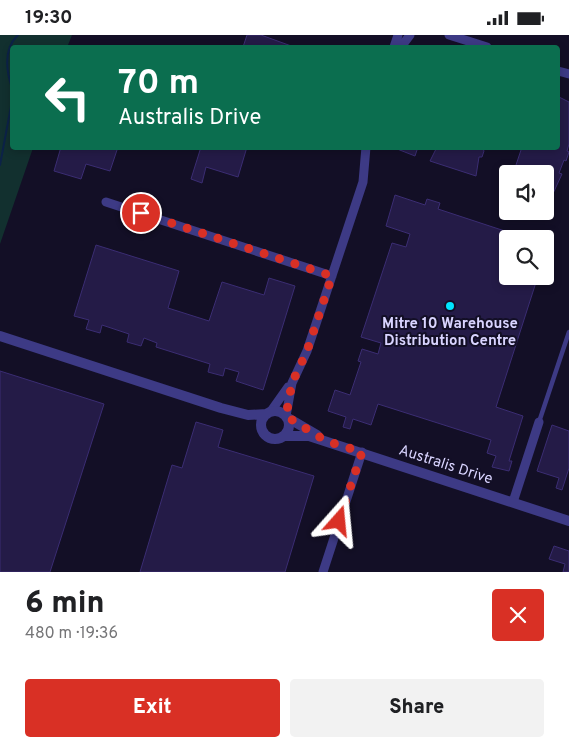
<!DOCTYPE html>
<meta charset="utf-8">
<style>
body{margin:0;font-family:Overpass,sans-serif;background:#f2f2f2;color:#202124;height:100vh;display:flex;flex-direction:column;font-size:19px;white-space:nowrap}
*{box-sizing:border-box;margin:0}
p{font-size:16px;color:#757577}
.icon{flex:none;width:28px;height:28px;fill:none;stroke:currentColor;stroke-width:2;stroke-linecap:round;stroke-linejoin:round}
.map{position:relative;height:537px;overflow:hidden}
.drawer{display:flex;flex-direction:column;background:#fff;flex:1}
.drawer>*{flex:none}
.hud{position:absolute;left:10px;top:10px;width:550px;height:105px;border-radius:5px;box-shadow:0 2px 8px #0003;background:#0b6e4f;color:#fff;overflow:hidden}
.controls{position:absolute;left:499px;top:130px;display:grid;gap:10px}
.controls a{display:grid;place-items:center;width:55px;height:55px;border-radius:5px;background:#fff;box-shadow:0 2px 8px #0003;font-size:25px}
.pin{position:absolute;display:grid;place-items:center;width:42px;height:42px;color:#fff;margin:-21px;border:2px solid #fff;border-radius:50%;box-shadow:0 1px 5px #0007}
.me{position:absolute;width:55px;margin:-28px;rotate:18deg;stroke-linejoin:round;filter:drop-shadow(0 0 4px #0008)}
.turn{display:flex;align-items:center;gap:18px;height:105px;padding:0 25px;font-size:22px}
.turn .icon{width:65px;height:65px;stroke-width:2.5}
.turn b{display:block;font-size:35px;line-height:42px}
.round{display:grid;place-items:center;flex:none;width:52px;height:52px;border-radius:5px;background:#f2f2f2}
.overview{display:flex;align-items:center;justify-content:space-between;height:85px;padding:0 25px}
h1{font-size:30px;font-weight:800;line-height:38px}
.action{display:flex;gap:10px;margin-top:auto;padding:10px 25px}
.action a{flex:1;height:58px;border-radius:5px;background:#d93025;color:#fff;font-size:20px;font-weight:800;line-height:58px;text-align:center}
.action a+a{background:#f2f2f2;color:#202124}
.status{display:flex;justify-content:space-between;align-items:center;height:35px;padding:0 25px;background:#fff;direction:ltr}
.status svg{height:14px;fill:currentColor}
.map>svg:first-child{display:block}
.green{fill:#12302f}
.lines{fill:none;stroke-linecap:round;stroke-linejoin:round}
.stream{stroke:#0c2248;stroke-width:2}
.building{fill:#241b47;stroke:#3b2d73}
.service{stroke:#3d3a85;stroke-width:4.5}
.minor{stroke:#3d3a85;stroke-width:9}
.tertiary{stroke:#3d3a85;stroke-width:10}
.route{stroke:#d93025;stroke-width:9;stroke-dasharray:0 16.2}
.poi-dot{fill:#00e5ff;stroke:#130f26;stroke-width:2}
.labels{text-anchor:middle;stroke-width:4;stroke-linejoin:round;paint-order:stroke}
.poi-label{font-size:15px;font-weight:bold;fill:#d9d4ff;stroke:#130f26}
.street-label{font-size:15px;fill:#d9d4ff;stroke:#130f26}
</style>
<div class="status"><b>19:30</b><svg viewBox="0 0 49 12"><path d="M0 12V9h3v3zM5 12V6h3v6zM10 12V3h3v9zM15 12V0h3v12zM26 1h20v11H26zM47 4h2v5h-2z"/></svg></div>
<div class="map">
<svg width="569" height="537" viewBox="0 0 569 537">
<rect width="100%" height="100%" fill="#130f26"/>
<path class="green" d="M 0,0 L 72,0 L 68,10 L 65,10 L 64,12 L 12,12 L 12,112 L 33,113 L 0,209 Z"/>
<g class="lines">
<path class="stream" d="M 12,53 C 6,35 3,14 18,0
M 0,130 L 12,66"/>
</g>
<path class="building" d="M 247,0 L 261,0 L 294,12 L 243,12 Z
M 559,62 L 569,67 L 569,109 L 567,116 L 569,117 L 566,126 L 564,125 L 559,138 L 562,139 L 550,165 L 545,163 L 545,139 L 513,139 L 522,112 L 558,112 Z
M 61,112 L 118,112 L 110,136 L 86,129 L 81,144 L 54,136 Z
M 201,112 L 247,112 L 238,142 L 206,132 L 202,148 L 191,144 Z
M 392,112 L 418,112 L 415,121 Z
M 437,112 L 482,112 L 484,116 L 482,122 L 479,122 L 476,141 L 430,126 Z
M 395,160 L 425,170 L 427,164 L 440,168 L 438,174 L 526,203 L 508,204 L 508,241 L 538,241 L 496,372 L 523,381 L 509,426 L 512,426 L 509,436 L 492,432 L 496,421 L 487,418 L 491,405 L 378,369 L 371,390 L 353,384 L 350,394 L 343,392 L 346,382 L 328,376 L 335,355 L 350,360 L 361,327 L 358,326 L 362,314 L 378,319 L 381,308 L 361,302 L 392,208 L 406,212 L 410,199 L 386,191 Z
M 96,210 L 179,236 L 168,273 L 209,286 L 222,247 L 264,260 L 269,243 L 295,251 L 263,355 L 236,346 L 239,337 L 225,333 L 223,341 L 208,337 L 210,329 L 156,312 L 157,308 L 144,303 L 141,311 L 127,307 L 129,299 L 102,290 L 100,298 L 86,294 L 89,285 L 74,281 Z
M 0,336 L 104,369 L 50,537 L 0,537 Z
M 196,387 L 223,395 L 218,412 L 314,441 L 285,537 L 140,537 L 172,430 L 182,433 Z
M 552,390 L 569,396 L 569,433 L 562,455 L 556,453 L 559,443 L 537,436 Z
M 554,511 L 569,516 L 569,537 L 563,537 L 565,529 L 549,524 Z"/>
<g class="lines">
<path class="service" d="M 539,387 L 569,297"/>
<path class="minor" d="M 449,0 L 487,12
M 394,12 L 398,0
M 401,12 L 410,0
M 558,36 L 569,39
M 106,167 L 332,241
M 271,376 L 288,352
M 286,381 L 292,348 L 307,316 L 363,147 L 366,112
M 513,467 L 539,387
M 323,537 L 362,417"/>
<path class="tertiary" d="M 0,301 L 221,373 L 248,380 L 267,379
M261 390a14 14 0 1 1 28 0a14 14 0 1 1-28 0Z
M 288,383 L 317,400
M 285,401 L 309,401 L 569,486"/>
</g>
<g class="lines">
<path class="route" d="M 141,178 L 332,241 L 307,316 L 292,348 L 286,381 L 326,406 L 362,417 L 339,486"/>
</g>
<circle class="poi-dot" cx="450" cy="271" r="5"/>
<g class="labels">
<g class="poi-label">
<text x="450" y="293">Mitre 10 Warehouse<tspan x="450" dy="17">Distribution Centre</tspan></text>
</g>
<g class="street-label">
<text transform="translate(446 429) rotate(18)" y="5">Australis Drive</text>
</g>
</g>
</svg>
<div class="controls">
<a><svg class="icon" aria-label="sound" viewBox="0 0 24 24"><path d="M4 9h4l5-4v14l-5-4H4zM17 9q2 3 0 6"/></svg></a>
<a><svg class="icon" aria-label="search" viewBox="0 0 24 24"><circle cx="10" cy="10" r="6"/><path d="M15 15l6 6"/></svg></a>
</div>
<div class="pin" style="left:141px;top:178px;background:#d93025"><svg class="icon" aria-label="arrive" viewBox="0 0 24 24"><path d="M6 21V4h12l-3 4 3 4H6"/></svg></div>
<svg class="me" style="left:339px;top:486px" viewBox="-20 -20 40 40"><path d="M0-17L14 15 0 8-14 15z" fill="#d93025" stroke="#fff" stroke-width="4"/></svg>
<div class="hud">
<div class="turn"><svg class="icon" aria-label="left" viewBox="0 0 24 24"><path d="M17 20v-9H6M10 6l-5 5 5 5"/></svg><div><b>70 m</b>Australis Drive</div></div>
</div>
</div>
<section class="drawer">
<div class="overview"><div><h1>6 min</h1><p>480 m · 19:36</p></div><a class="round" style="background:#d93025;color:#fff"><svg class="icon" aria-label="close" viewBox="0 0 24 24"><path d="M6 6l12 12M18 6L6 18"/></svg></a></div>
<div class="action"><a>Exit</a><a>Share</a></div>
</section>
